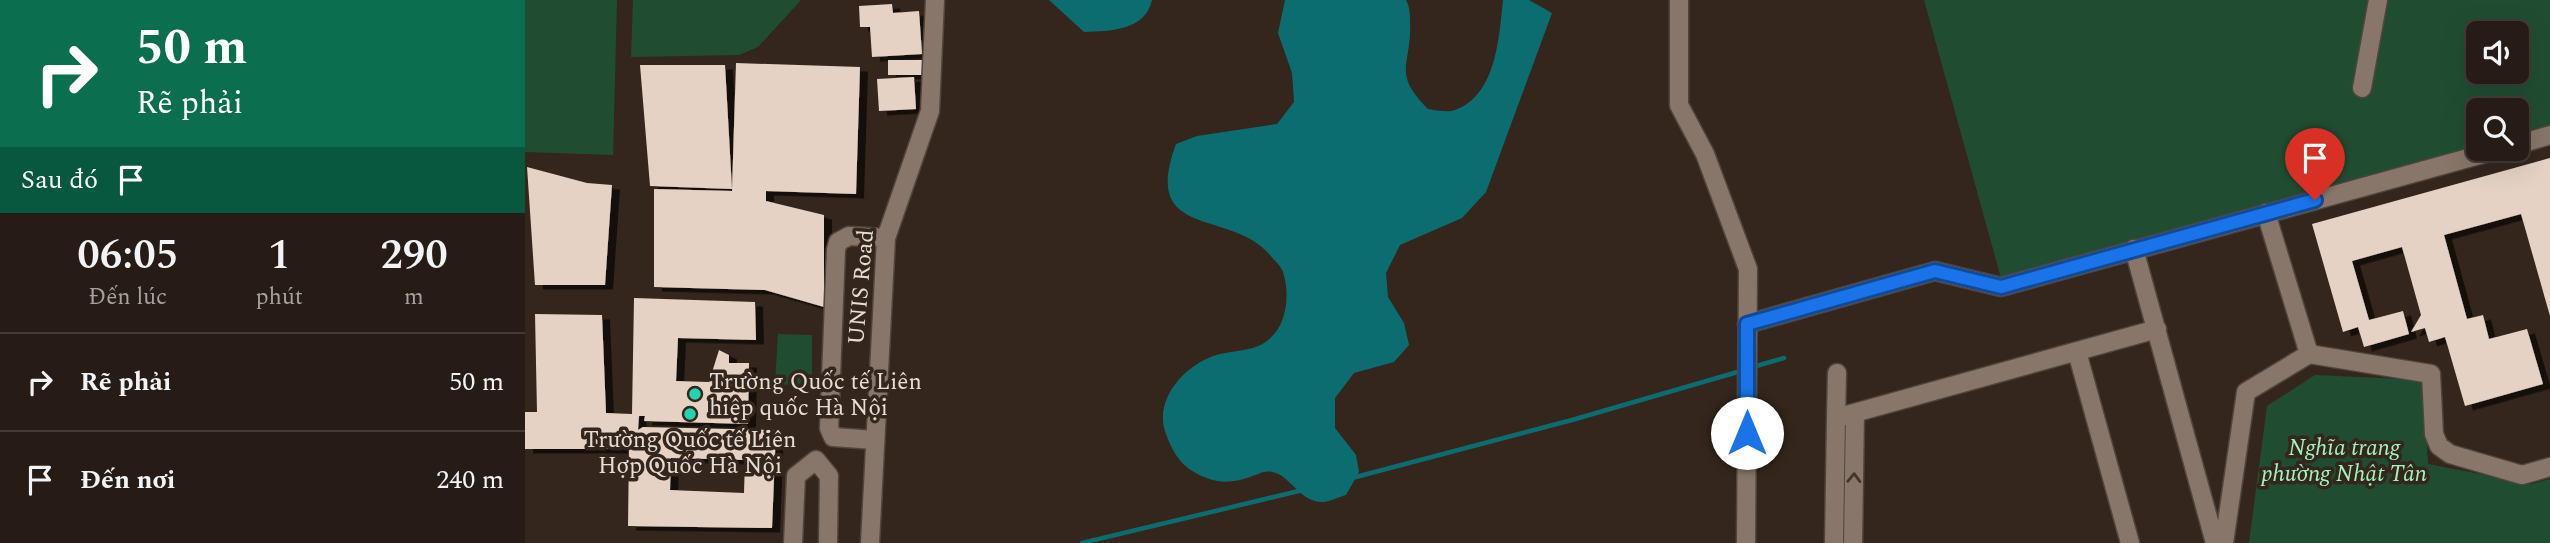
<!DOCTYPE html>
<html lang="vi">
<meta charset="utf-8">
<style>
body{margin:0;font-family:Spectral,serif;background:#2f251e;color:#f1f3f6;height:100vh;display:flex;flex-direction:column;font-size:26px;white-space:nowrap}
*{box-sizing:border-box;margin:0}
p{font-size:23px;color:#a4a1a0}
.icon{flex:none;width:38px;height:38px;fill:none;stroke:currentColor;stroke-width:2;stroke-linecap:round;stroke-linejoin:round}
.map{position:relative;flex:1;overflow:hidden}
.panel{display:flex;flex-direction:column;background:#271c15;width:525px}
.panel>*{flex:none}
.hud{background:#0b6e4f;color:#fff;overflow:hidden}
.tools{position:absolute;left:1941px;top:21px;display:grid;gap:14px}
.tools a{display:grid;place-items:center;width:63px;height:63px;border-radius:10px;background:#271c15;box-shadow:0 7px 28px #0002,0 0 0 2px #433a34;font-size:35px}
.pin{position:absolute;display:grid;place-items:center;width:60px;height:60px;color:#fff;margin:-72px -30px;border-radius:50% 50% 50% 0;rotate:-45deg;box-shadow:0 0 7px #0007}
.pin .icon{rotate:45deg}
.me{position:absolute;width:77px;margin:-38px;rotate:0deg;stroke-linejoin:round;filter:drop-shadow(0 0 5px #0008)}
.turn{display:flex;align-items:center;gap:24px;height:147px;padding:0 21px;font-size:32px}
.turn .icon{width:91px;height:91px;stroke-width:2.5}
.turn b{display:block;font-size:49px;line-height:60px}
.then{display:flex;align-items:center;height:66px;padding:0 21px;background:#0003;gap:14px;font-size:26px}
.eta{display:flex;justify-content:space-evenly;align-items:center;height:119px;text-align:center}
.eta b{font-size:42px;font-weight:600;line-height:49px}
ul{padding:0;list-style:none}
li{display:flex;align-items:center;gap:21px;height:98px;padding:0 21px;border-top:2px solid #433a34}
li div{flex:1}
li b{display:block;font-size:26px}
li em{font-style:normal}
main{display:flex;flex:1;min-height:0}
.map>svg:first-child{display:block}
.green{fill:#204d32;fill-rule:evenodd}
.water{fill:#0b6d6f}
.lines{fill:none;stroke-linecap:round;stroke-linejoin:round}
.stream{stroke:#0b6d6f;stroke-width:4.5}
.building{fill:#e5d2c4;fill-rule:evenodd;filter:url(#shadow)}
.minor-casing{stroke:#50453c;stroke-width:21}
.minor{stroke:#877669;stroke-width:18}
.oneway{stroke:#45362b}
.route-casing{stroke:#114b97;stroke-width:18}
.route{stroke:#1a73e8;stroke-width:12}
.poi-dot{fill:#20d5b0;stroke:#34261c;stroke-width:2.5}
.labels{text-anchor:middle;stroke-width:7;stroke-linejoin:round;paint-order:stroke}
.street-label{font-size:23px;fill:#e6ddd6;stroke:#34261c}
.poi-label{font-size:23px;fill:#e6ddd6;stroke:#34261c;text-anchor:start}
.park-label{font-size:23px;font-style:italic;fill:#a0f3bd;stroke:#34261c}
</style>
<main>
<section class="panel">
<div class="hud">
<div class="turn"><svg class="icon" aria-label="right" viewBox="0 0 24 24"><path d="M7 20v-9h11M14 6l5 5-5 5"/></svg><div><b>50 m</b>Rẽ phải</div></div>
<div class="then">Sau đó<svg class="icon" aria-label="arrive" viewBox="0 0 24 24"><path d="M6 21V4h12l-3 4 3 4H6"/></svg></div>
</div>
<div class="eta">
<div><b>06:05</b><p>Đến lúc</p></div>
<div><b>1</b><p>phút</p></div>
<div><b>290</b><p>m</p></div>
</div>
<ul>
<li><svg class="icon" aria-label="right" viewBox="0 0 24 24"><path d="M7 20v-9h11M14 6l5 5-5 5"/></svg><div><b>Rẽ phải</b></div><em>50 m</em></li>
<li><svg class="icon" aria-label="arrive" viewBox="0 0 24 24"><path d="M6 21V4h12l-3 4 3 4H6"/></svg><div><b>Đến nơi</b></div><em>240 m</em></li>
</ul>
</section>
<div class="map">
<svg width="2025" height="543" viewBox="0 0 2025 543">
<defs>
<filter id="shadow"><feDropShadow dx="8" dy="4.5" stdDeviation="0" flood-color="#0009"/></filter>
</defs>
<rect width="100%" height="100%" fill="#34261c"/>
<path class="green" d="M 0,0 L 92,0 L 88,155 L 0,152 Z
M 108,0 L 276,0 L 233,47 L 214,55 L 106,57 Z
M 1399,0 L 2025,0 L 2025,131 L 1992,140 L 1992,110 L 1953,110 L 1953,149 L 1476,278 ZM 1953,33 L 1992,33 L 1992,72 L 1953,72 Z
M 253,334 L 287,335 L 287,386 L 250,384 Z
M 1790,375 L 1898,380 L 1903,464 L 2007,484 L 2025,479 L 2025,543 L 1724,543 L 1742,406 Z"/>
<path class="water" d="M 524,0 L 627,0 C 620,31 585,31 559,32 Z
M 760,0 L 881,0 C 885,7 885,14 885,22 C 887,66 866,72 903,109 C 911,110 923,113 930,110 C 972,95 974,36 978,0 L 1004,0 L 1027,13 L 961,192 L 937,218 L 875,245 L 861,273 L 863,297 L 879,323 L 884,345 L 869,362 L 829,373 L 810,398 L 810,428 L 831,455 L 834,472 L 821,495 C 813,497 803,503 795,502 C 768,499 762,462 733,474 C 716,481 699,485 682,478 C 659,470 649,456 641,434 C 628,401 658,367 688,356 C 712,348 733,354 750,333 C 763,317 764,290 758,272 C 756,266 749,260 745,255 C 705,208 615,241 651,144 L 672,136 L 752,124 L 769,102 L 767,73 L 753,33 Z"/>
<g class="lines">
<path class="stream" d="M 1228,367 L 1259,358
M 827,478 L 1047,420 L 1216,371
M 557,543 L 778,490"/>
</g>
<path class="building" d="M 367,4 L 368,13 L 394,11 L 397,54 L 347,57 L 345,27 L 335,27 L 334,6 Z
M 363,60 L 399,60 L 399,75 L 363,75 Z
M 211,63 L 335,67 L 331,194 L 241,191 L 241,201 L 299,215 L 299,307 L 240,290 L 129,287 L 129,189 L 207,191 Z
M 115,65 L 200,65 L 207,189 L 125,186 Z
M 389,77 L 391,109 L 354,111 L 352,79 Z
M 2025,158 L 2025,316 L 1996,214 L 1919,235 L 1942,319 L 1958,315 L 1964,339 L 2002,329 L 2018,384 L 1940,406 L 1920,337 L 1904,342 L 1900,328 L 1886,332 L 1896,315 L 1877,247 L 1827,261 L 1844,320 L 1878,311 L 1884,334 L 1839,347 L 1833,327 L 1818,332 L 1787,224 Z
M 2,167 L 62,183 L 87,185 L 80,285 L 10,285 Z
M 109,298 L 230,302 L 231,340 L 153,338 L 151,381 L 184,382 L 194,350 L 204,355 L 204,363 L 224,363 L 223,424 L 119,421 L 120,416 L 114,416 L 113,430 L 118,427 L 251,430 L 247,528 L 103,526 L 104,449 L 0,449 L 0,412 L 12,412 L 10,314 L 77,315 L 81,413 L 107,414 ZM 146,458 L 220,460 L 219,493 L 145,490 Z"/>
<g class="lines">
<g class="minor-casing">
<path id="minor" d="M 1154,0 L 1154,105 L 1180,154 L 1223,269 L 1221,543
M 1837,88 L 1853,0
M 1992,145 L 2025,135
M 1609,249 L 1690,543
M 1222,324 L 1410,271 L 1476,287 L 1976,149
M 1552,352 L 1605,543
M 1784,354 L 1906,374 L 1909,434 L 1914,446 L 1925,454 L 1997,475 L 2025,467
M 1312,373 L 1311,418 L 1632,329
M 349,440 L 308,437 L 304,428 L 311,250 L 313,242 L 324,236 L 361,238
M 268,543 L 271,476 L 291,460 L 304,476 L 303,543
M 345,543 L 361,238 L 405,111 L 410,0
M 1309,543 L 1311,418
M 1328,543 L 1330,413
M 1699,543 L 1721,392 L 1784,354 L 1741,213"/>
</g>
<use href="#minor" class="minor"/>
</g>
<defs><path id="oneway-chevron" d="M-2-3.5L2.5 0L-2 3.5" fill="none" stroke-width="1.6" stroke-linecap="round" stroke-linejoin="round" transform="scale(1.75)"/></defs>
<use class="oneway" href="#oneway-chevron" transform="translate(1329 478) rotate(-89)"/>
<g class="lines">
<g class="route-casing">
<path id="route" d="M 1222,433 L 1222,324 L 1410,271 L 1476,287 L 1790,200"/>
</g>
<use href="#route" class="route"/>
</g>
<g class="poi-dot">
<circle cx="170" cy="394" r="7"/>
<circle cx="165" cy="414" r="7"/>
</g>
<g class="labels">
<g class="street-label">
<text transform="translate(335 287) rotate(-85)" y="8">UNIS Road</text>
</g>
<g class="poi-label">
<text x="184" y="389">Trường Quốc tế Liên<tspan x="184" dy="26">hiệp quốc Hà Nội</tspan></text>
<text x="165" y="447" text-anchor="middle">Trường Quốc tế Liên<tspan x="165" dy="26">Hợp Quốc Hà Nội</tspan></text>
</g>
<g class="park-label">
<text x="1819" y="455">Nghĩa trang<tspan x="1819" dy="26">phường Nhật Tân</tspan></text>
</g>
</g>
</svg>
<div class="tools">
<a><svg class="icon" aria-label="sound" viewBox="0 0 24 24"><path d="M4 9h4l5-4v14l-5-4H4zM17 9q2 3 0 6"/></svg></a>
<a><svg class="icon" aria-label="search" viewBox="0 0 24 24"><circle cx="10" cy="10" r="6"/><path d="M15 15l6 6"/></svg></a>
</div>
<div class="pin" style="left:1790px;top:200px;background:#d93025"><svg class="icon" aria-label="arrive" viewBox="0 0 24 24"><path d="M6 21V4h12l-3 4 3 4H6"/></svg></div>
<svg class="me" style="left:1222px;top:433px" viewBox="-20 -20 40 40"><circle r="19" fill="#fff"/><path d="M0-13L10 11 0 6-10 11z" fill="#1a73e8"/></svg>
</div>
</main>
